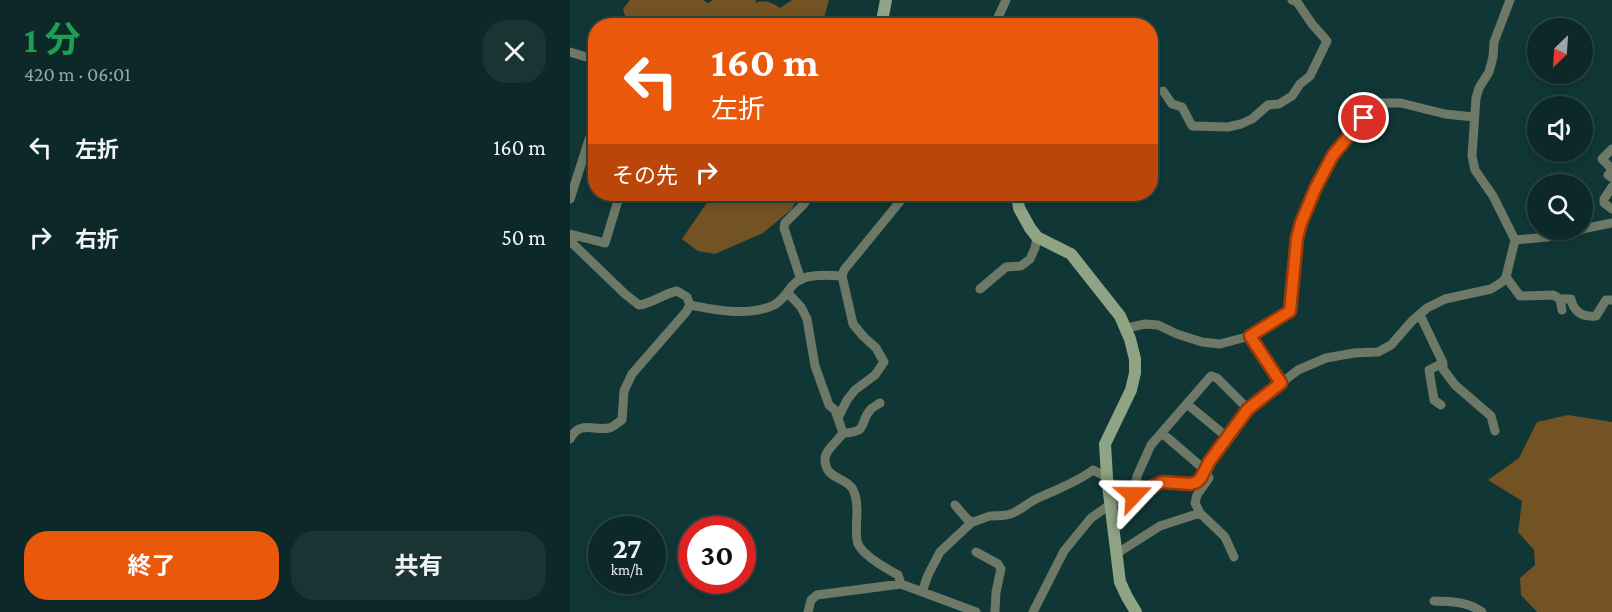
<!DOCTYPE html>
<html lang="ja">
<meta charset="utf-8">
<style>
body{margin:0;font-family:"Crimson Pro","Noto Sans JP",serif;background:#1a3434;color:#f1f3f6;height:100vh;display:flex;flex-direction:column;font-size:22px;white-space:nowrap}
*{box-sizing:border-box;margin:0}
p{font-size:20px;color:#9aa6a8}
.icon{flex:none;width:33px;height:33px;fill:none;stroke:currentColor;stroke-width:2;stroke-linecap:round;stroke-linejoin:round}
.map{position:relative;flex:1;overflow:hidden}
.panel{display:flex;flex-direction:column;background:#0c2828;width:570px}
.panel>*{flex:none}
.guide{position:absolute;left:18px;top:18px;width:570px;height:183px;border-radius:24px;box-shadow:0 3px 9px #0003,0 0 0 2px #2c4445;background:#ea580c;color:#fff;overflow:hidden}
.needle{width:39px;rotate:205deg}
.tools{position:absolute;left:957px;top:18px;display:grid;gap:12px}
.tools a{display:grid;place-items:center;width:66px;height:66px;border-radius:50%;background:#0c2828;box-shadow:0 3px 9px #0003,0 0 0 2px #2c4445;font-size:30px}
.speed{position:absolute;left:18px;top:516px;display:flex;gap:12px;font-size:30px;font-weight:700;text-align:center}
.speed>*{display:grid;place-content:center;width:78px;height:78px;border-radius:50%;background:#0c2828;box-shadow:0 3px 9px #0003,0 0 0 2px #2c4445;line-height:1}
.speed small{font-size:15px;font-weight:400}
.speed .limit{border:9px solid #d22;background:#fff;color:#111}
.pin{position:absolute;display:grid;place-items:center;width:51px;height:51px;color:#fff;margin:-26px;border:3px solid #fff;border-radius:50%;box-shadow:0 2px 6px #0007}
.me{position:absolute;width:66px;margin:-33px;rotate:67deg;stroke-linejoin:round;filter:drop-shadow(0 0 4px #0008)}
.turn{display:flex;align-items:center;gap:21px;height:126px;padding:0 24px;font-size:27px}
.turn .icon{width:78px;height:78px;stroke-width:2.5}
.turn b{display:block;font-size:42px;line-height:51px}
.then{display:flex;align-items:center;height:57px;padding:0 24px;background:#0003;gap:12px;font-size:22px}
.round{display:grid;place-items:center;flex:none;width:63px;height:63px;border-radius:24px;background:#1a3434}
.head{display:flex;align-items:center;justify-content:space-between;height:102px;padding:0 24px}
h1{font-size:36px;font-weight:700;line-height:45px;color:#1e9e55}
.primary-button{display:flex;gap:12px;margin-top:auto;padding:12px 24px}
.primary-button a{flex:1;height:69px;border-radius:24px;background:#ea580c;color:#fff;font-size:24px;font-weight:700;line-height:69px;text-align:center}
.primary-button a+a{background:#1a3434;color:#f1f3f6}
ul{padding:0;list-style:none}
li{display:flex;align-items:center;gap:18px;height:90px;padding:0 24px}
li div{flex:1}
li b{display:block;font-size:22px}
li em{font-style:normal}
main{display:flex;flex:1;min-height:0}
.map>svg:first-child{display:block}
.green{fill:#735324}
.lines{fill:none;stroke-linecap:round;stroke-linejoin:round}
.street{stroke:#6d7966;stroke-width:9}
.secondary{stroke:#8fa385;stroke-width:12}
.route-casing{stroke:#983908;stroke-width:15}
.route{stroke:#ea580c;stroke-width:10}
</style>
<main>
<section class="panel">
<div class="head"><div><h1>1 分</h1><p>420 m · 06:01</p></div><a class="round"><svg class="icon" aria-label="close" viewBox="0 0 24 24"><path d="M6 6l12 12M18 6L6 18"/></svg></a></div>
<ul>
<li><svg class="icon" aria-label="left" viewBox="0 0 24 24"><path d="M17 20v-9H6M10 6l-5 5 5 5"/></svg><div><b>左折</b></div><em>160 m</em></li>
<li><svg class="icon" aria-label="right" viewBox="0 0 24 24"><path d="M7 20v-9h11M14 6l5 5-5 5"/></svg><div><b>右折</b></div><em>50 m</em></li>
</ul>
<div class="primary-button"><a>終了</a><a>共有</a></div>
</section>
<div class="map">
<svg width="1042" height="612" viewBox="0 0 1042 612">
<rect width="100%" height="100%" fill="#103636"/>
<path class="green" d="M 60,0 L 133,0 L 138,3 L 143,0 L 186,0 L 185,3 C 196,0 201,2 210,8 L 222,0 L 259,0 L 252,25 L 58,25 L 53,9 Z
M 143,194 L 229,194 L 222,209 L 193,233 L 145,254 L 128,251 L 112,239 Z
M 998,415 L 1042,422 L 1042,612 L 967,612 L 951,595 L 950,578 L 965,565 L 964,550 L 948,532 L 952,501 L 918,480 L 949,458 L 967,422 Z"/>
<g class="lines">
<path class="street" d="M 424,26 L 436,0
M 0,52 L 26,60
M 593,91 L 602,104 L 612,107 L 622,126 L 658,127 L 671,124 L 682,119 L 698,105 L 709,104 L 722,96 L 730,84 L 740,76 L 757,41 L 742,24 L 727,2 L 722,0
M 1042,149 L 1032,159 L 1042,169
M 1042,170 L 1038,175 L 1042,178
M 1042,187 L 1034,199 L 1034,203 L 1042,209
M 0,199 L 26,118
M 1012,229 L 1042,223
M 0,234 L 35,243 L 50,194
M 945,240 L 977,237 L 1011,230
M 0,241 L 55,294 L 69,305 C 83,303 93,294 107,291 L 117,297 L 120,305 L 116,312 L 62,374 L 54,391 L 52,420 C 48,422 44,427 39,428 C 23,431 10,420 0,439
M 936,277 L 950,296 L 983,295 L 990,299 L 992,310
M 231,280 L 214,228 L 215,223 L 233,205 L 241,194
M 410,289 L 436,267 L 451,266 L 460,259 L 465,248 L 467,237
M 218,293 L 231,307 L 237,319 L 245,366 L 259,405 L 265,410 L 273,433 C 268,441 255,450 255,459 C 255,479 273,476 282,488 C 286,494 287,504 287,511 C 287,519 285,537 288,544 C 293,555 317,569 328,575 L 331,584
M 990,299 L 1001,299 C 1004,313 1013,317 1026,316 L 1036,300 L 1042,300
M 120,305 C 146,310 179,317 204,305 C 213,300 216,293 223,285 C 232,273 258,275 272,276
M 850,315 L 873,363 L 859,370 L 864,400 L 871,405
M 557,328 L 575,324 L 588,325 L 607,334 L 632,342 L 650,344 L 680,336 L 720,311 L 727,238 L 731,223 L 745,187 L 763,155 L 794,118 L 811,103 L 831,103 L 875,114 L 904,117
M 680,336 L 711,383
M 873,363 L 873,369 L 885,385 L 921,416 L 925,431
M 617,404 L 657,437
M 268,418 L 277,400 L 285,390 L 305,375 L 314,362 L 306,348 L 293,336 L 283,324 L 272,276 L 274,270 L 332,199 L 341,196 L 363,197 L 368,194
M 273,433 C 300,432 288,423 301,409 C 303,407 307,405 310,403
M 564,495 L 567,476 L 581,445 L 641,376 L 647,378 L 678,409
M 385,505 L 397,519 L 402,522 C 408,521 413,518 420,516 C 428,515 435,517 443,513 C 452,509 459,502 468,498 C 487,489 506,483 523,470 L 537,477
M 630,513 L 655,537 L 664,557
M 406,552 L 428,564 L 431,569 L 426,592 L 425,612
M 546,554 L 590,526 L 630,513 L 625,503 L 627,495 L 639,478 L 635,470 L 592,433
M 352,592 L 358,575 L 370,552 L 402,522
M 864,601 C 881,602 897,601 912,612
M 238,612 L 241,600 L 247,595 L 331,584 L 406,612
M 463,612 L 494,551 L 521,518 L 541,504 L 593,482 L 621,484 L 627,482 L 631,478 L 639,462 L 678,409 L 728,370 L 756,358 L 784,353 L 808,352 L 821,345 L 842,321 L 857,308 L 875,299 L 921,289 L 932,282 L 936,277 L 945,240 L 923,196 L 905,170 L 902,156 L 906,98 L 909,88 L 919,72 L 923,57 L 924,42 L 940,0"/>
<path class="secondary" d="M 311,26 L 316,0
M 447,194 L 449,208 L 460,228 L 467,237 L 501,254 L 550,316 L 560,339 L 565,359 L 565,373 L 561,390 L 535,444 L 537,477 L 550,582 L 557,597 L 566,612"/>
</g>
<g class="lines">
<g class="route-casing">
<path id="route" d="M 564,495 L 592,482 L 621,484 L 627,482 L 631,478 L 639,462 L 678,409 L 711,383 L 680,336 L 720,311 L 727,238 L 731,223 L 746,187 L 763,155 L 794,118"/>
</g>
<use href="#route" class="route"/>
</g>
</svg>
<div class="tools">
<a><svg class="needle" viewBox="-14 -14 28 28"><path d="M0-13l5 13h-10z" fill="#e53935"/><path d="M0 13l5-13h-10z" fill="#9aa6a8"/></svg></a>
<a><svg class="icon" aria-label="sound" viewBox="0 0 24 24"><path d="M4 9h4l5-4v14l-5-4H4zM17 9q2 3 0 6"/></svg></a>
<a><svg class="icon" aria-label="search" viewBox="0 0 24 24"><circle cx="10" cy="10" r="6"/><path d="M15 15l6 6"/></svg></a>
</div>
<div class="speed"><div>27<small>km/h</small></div><div class="limit">30</div></div>
<div class="pin" style="left:794px;top:118px;background:#d93025"><svg class="icon" aria-label="arrive" viewBox="0 0 24 24"><path d="M6 21V4h12l-3 4 3 4H6"/></svg></div>
<svg class="me" style="left:564px;top:495px" viewBox="-20 -20 40 40"><path d="M0-17L14 15 0 8-14 15z" fill="#ea580c" stroke="#fff" stroke-width="4"/></svg>
<div class="guide">
<div class="turn"><svg class="icon" aria-label="left" viewBox="0 0 24 24"><path d="M17 20v-9H6M10 6l-5 5 5 5"/></svg><div><b>160 m</b>左折</div></div>
<div class="then">その先<svg class="icon" aria-label="right" viewBox="0 0 24 24"><path d="M7 20v-9h11M14 6l5 5-5 5"/></svg></div>
</div>
</div>
</main>
